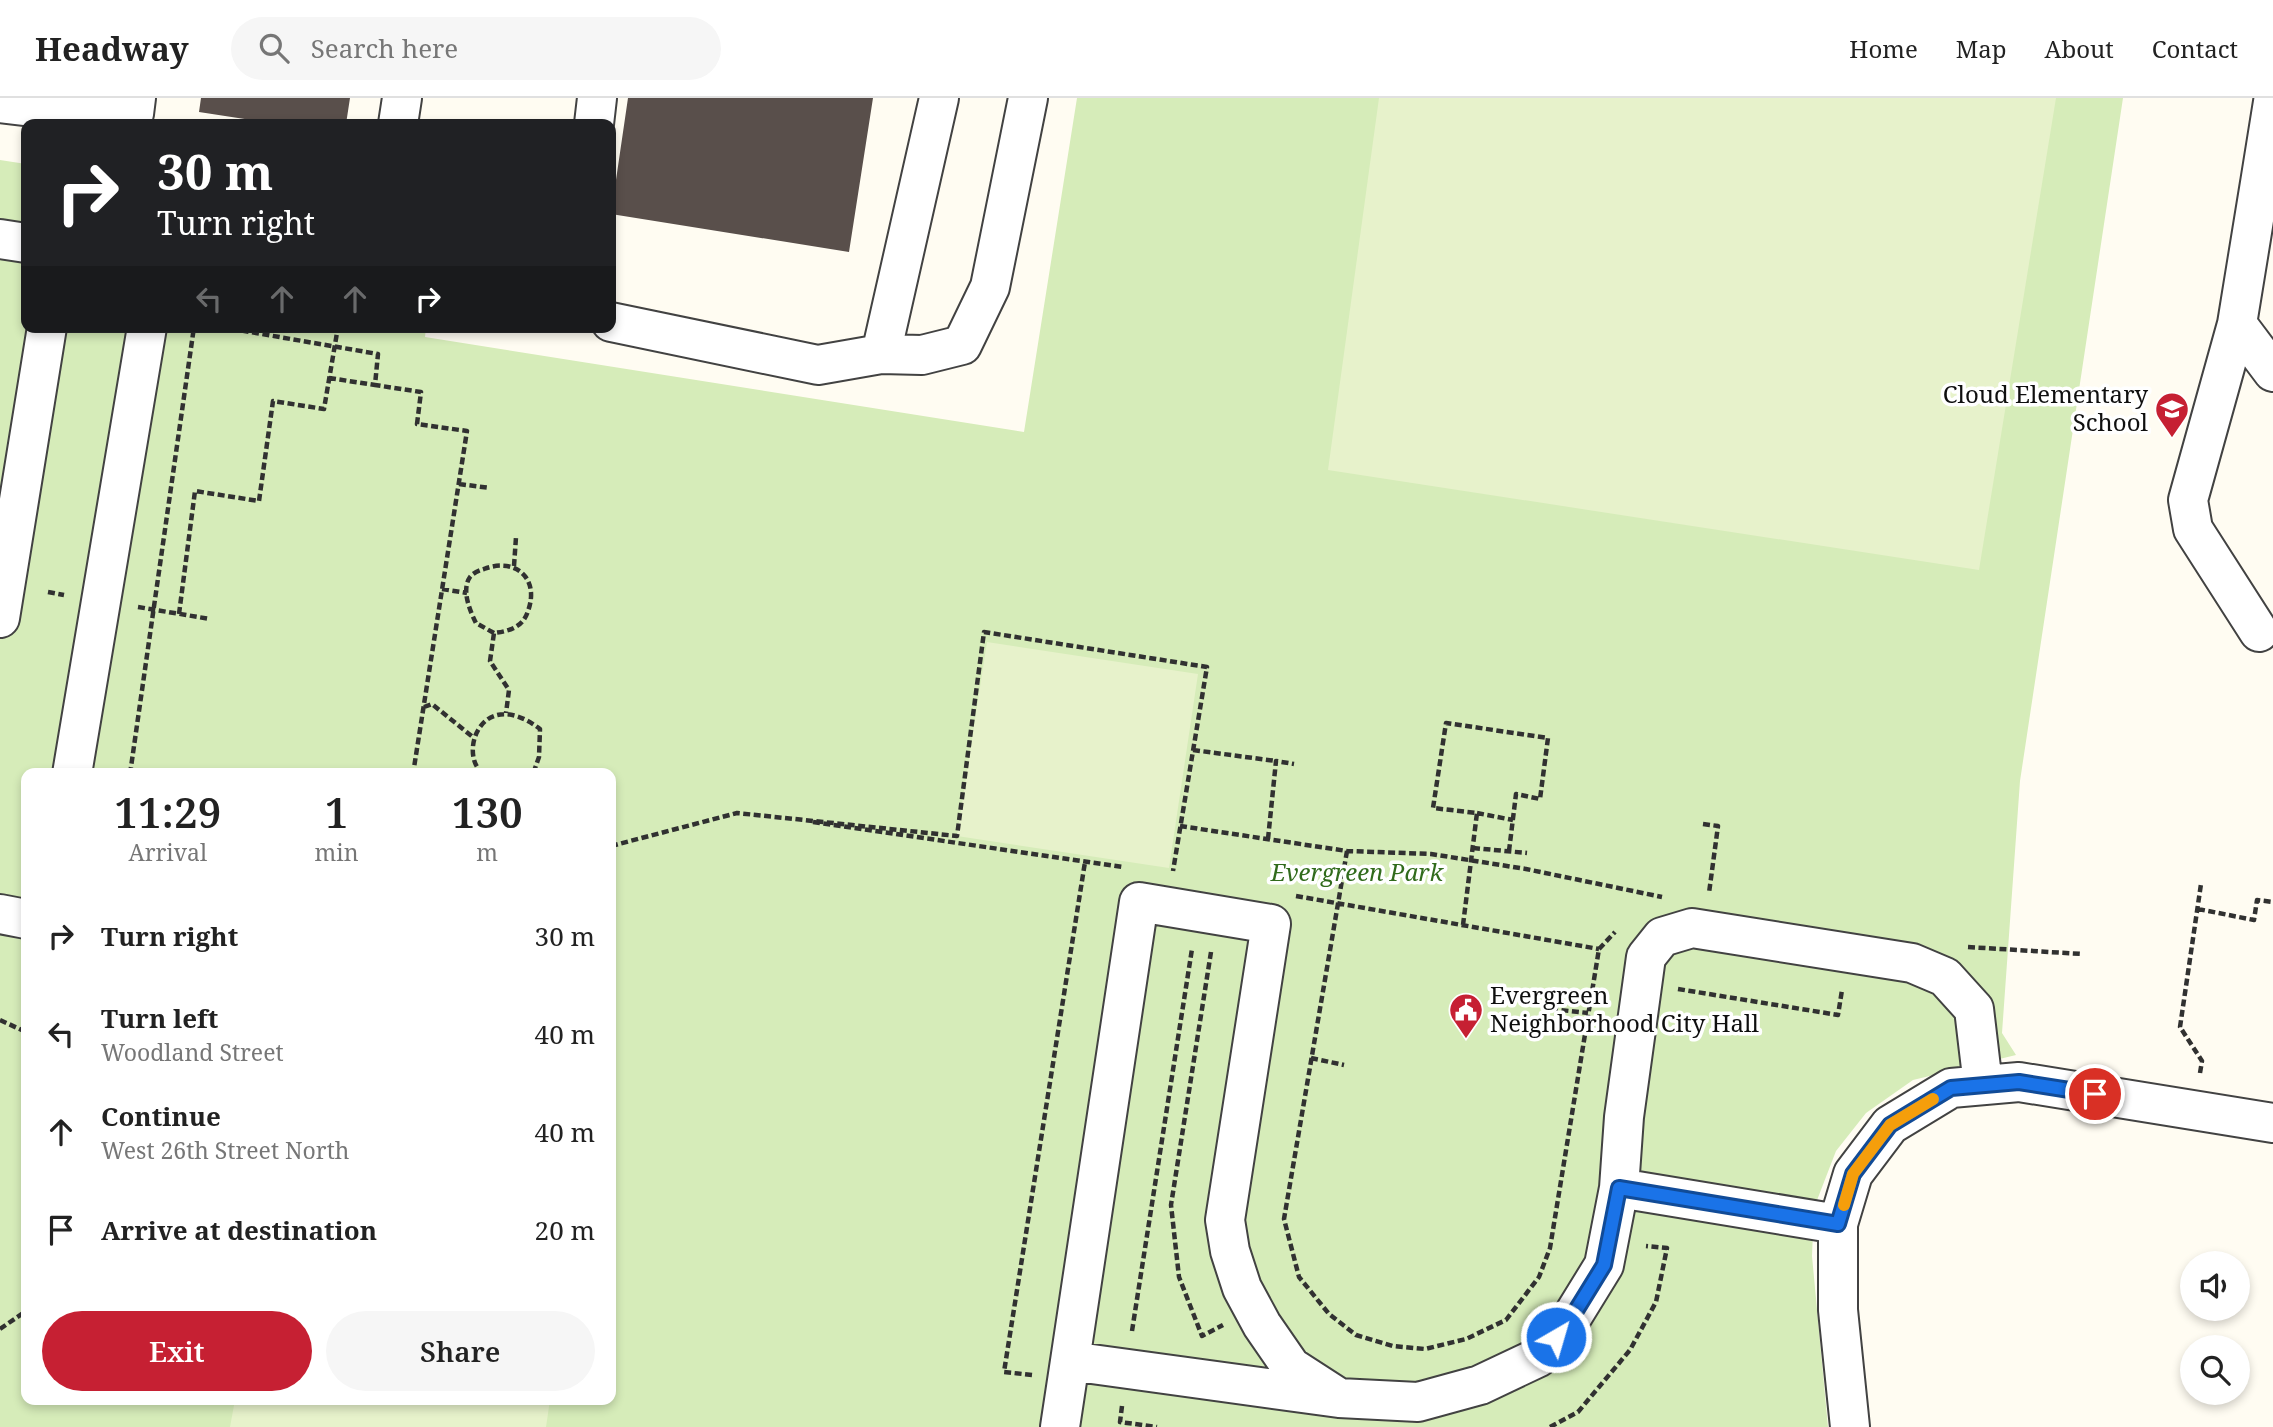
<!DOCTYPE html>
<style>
body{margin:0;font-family:"Noto Serif",serif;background:#f6f6f6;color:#222;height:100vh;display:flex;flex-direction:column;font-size:26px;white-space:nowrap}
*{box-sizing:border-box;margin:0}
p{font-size:23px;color:#767676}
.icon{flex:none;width:38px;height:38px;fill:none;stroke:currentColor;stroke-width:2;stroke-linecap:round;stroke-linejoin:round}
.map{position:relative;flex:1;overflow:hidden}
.panel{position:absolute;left:21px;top:670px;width:595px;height:637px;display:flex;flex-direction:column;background:#fff;border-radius:14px;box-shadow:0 4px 10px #0003}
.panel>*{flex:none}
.hud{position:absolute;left:21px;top:21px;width:595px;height:214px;border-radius:14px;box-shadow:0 4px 10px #0003;background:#202124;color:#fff;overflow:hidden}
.tools{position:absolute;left:2180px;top:1153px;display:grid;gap:14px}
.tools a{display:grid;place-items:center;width:70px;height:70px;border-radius:50%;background:#fff;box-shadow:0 4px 10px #0003;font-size:35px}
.pin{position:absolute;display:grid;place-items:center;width:60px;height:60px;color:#fff;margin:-30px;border:4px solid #fff;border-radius:50%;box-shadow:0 2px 7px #0007}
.me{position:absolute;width:77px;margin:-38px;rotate:38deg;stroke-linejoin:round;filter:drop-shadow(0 0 5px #0008)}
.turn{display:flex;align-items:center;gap:24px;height:147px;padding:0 21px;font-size:32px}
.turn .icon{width:91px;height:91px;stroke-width:2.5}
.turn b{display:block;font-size:49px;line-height:60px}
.lanes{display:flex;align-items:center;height:66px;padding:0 21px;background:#0003;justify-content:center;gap:35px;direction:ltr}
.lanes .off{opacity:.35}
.eta{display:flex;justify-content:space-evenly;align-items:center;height:119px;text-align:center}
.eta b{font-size:42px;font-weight:600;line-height:49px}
.cta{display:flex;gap:14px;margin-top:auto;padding:14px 21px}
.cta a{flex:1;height:80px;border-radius:42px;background:#c62033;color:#fff;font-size:28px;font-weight:600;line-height:80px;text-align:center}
.cta a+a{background:#f6f6f6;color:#222}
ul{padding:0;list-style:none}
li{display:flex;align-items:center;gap:21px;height:98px;padding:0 21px}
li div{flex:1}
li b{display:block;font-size:26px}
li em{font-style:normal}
header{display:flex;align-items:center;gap:42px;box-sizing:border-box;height:98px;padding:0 35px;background:#fff;border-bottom:2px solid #e0e0e0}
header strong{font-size:33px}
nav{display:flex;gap:38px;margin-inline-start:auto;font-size:24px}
.search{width:490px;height:63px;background:#f6f6f6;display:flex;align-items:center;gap:18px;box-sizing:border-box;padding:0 24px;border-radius:38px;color:#767676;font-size:26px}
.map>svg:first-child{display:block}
.green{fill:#d6ecb9;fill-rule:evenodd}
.pitch{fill:#e7f2cb}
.building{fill:#594f4b}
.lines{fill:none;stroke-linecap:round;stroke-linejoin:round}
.minor-casing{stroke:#424242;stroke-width:42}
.path{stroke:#313131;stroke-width:4.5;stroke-dasharray:7 3.5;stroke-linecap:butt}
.minor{stroke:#fff;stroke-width:38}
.route-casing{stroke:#114b97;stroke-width:18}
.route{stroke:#1a73e8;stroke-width:12}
.slow{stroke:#f59e0b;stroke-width:12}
.labels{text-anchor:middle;stroke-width:7;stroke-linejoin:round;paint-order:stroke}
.poi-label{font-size:24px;fill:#0f0f0f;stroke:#fff;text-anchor:end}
.park-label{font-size:24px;font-style:italic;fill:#316b1c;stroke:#fff}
</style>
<header>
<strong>Headway</strong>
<div class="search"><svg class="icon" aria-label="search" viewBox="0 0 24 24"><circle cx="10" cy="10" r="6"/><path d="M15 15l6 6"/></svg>Search here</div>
<nav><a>Home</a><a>Map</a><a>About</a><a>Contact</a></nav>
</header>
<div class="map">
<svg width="2273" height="1329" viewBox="0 0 2273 1329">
<rect width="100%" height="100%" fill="#fffcf2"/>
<path class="green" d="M 1077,0 L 2123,0 L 2020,683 L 2002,935 L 2016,957 L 1913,982 L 1866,1015 L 1836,1053 L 1814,1110 L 1812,1158 L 1828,1329 L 0,1329 L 0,62 L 26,66 L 26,229 L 426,229 L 425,239 L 1024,334 ZM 26,676 L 611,676 L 611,1302 L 26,1302 Z"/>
<path class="pitch" d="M 1379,0 L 2056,0 L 1979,472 L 1328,372 Z
M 987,544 L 1198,576 L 1169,770 L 957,738 Z
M 235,1302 L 550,1302 L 546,1329 L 230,1329 Z"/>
<path class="building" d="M 201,0 L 350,0 L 346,26 L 278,26 L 199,14 Z
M 628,0 L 873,0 L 849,154 L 611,116 Z"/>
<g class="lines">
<g class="minor-casing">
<path id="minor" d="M 2273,4 L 2260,85 L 2273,87
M 0,5 L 125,20 L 134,16 L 136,0
M 398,26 L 402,0
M 594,26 L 597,0
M 2260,85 L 2237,226 L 2273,274
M 0,141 L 26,145
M 611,224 L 818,267 L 881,256 L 939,0
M 2237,226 L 2188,402 L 2193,431 L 2259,534
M 881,256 L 922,257 L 962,247 L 990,189 L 1028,0
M 0,520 L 47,229
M 72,676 L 147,229
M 0,816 L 26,821
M 1619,1090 L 1838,1126
M 1339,1300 L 1070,1263 L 1139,804 L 1271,826 L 1225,1122 L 1230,1153 L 1242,1190 L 1262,1227 L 1291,1269 L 1339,1300 L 1418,1304 L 1480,1287 L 1539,1259 L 1572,1219 L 1604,1167 L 1619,1090 L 1624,1019 L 1646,859 L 1662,839 L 1692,830 L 1912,865 L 1945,879 L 1974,911 L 1983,987
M 1060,1329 L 1070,1263
M 1850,1329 L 1838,1212 L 1838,1126 L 1853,1076 L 1890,1027 L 1951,990 L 2019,984 L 2273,1025"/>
</g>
<path class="path" d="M 221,229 L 378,256 L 375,287 L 421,294 L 417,326 L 467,333 L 413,676
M 329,280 L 375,287
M 459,386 L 490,390
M 514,468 L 516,439
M 442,491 L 467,495
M 48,494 L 64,497
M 138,509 L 210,521
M 179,516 L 195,393 L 259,403 L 273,303 L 324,311 L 338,229
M 494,535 L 476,525 C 470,513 461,492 470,479 C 473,475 480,472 484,471 C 515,459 540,480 528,513 C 523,529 510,533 494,535 L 490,563 L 509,592 L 506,615
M 424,609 L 432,606 L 474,640
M 1193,652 L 1276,663
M 130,676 L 194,229
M 484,676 C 457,659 480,585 540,631 L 539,659 L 533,676
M 1477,715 L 1513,722
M 813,724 L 1123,769
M 1703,726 L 1718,728 L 1709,795
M 1180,728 L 1347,753 L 1431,756 L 1526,771 L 1662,799
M 1268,741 L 1276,663 L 1294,666
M 611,748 L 737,715 L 957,738 L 984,534 L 1207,569 L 1173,773
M 1473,750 L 1527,755
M 1347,753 L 1284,1121 L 1299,1179 L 1329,1216 L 1356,1237 L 1393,1248 L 1425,1251 L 1466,1241 L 1506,1222 L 1539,1179 L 1550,1150 L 1599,851 L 1615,834
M 1296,798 L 1599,851
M 2198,811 L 2254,822 L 2257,802 L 2273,804
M 1463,827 L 1477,715 L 1433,710 L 1446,625 L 1548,640 L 1540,701 L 1516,696 L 1509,753
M 1968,849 L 2082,856
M 1211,854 L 1171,1107 L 1179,1179 L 1202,1238 L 1223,1227
M 1678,891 L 1838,917 L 1842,892
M 1551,911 L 1588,915
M 0,922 L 26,934
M 1311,960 L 1344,967
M 2200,975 L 2202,963 L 2180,929 L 2201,786
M 0,1231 L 26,1213
M 1132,1233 L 1192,851
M 1032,1277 L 1004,1274 L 1085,764
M 1122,1308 L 1120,1324 L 1157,1329
M 1550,1329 L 1578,1314 L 1630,1252 L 1656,1204 L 1667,1150 L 1646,1148"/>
<use href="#minor" class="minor"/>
</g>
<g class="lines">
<g class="route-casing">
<path id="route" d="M 1556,1239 L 1572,1219 L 1604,1167 L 1619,1090 L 1838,1126 L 1853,1076 L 1890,1027 L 1951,990 L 2019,984 L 2095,996"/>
</g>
<use href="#route" class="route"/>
<path class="slow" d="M 1844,1107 L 1853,1076 L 1890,1027 L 1933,1001"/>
</g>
<defs>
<g id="school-pin" transform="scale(1.75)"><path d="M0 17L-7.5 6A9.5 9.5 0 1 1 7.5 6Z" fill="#c62033" stroke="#fff"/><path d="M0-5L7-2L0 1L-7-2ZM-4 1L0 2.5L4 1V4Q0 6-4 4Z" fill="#fff"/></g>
<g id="civic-pin" transform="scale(1.75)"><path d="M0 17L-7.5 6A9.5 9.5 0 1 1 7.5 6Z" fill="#c62033" stroke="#fff"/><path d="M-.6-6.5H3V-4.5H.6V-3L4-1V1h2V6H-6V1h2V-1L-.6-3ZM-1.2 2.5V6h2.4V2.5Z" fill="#fff"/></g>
</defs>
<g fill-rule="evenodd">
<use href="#school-pin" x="2172" y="311"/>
<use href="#civic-pin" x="1466" y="912"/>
</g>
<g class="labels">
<g class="poi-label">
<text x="2148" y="305">Cloud Elementary<tspan x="2148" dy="28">School</tspan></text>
<text x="1490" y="906" text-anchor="start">Evergreen<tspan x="1490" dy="28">Neighborhood City Hall</tspan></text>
</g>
<g class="park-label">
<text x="1357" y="783">Evergreen Park</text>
</g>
</g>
</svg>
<div class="tools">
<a><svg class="icon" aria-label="sound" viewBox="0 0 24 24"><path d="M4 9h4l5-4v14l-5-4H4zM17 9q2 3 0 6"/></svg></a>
<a><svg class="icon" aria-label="search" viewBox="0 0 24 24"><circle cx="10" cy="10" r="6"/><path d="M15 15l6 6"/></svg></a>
</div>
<div class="pin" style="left:2095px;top:996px;background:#d93025"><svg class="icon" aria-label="arrive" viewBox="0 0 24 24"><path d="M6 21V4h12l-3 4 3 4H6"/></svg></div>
<svg class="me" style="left:1556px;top:1239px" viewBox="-20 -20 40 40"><circle r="17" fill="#1a73e8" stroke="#fff" stroke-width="3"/><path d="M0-11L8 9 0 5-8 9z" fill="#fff"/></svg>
<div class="hud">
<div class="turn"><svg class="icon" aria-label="right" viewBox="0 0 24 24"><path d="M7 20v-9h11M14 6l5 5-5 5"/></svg><div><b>30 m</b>Turn right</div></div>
<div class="lanes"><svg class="icon off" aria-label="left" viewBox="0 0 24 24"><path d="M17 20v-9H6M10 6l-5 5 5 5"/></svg><svg class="icon off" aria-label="ahead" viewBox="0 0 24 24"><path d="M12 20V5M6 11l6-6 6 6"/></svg><svg class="icon off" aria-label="ahead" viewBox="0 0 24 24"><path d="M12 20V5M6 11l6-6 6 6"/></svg><svg class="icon" aria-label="right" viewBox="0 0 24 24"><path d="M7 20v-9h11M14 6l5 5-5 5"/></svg></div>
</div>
<section class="panel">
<div class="eta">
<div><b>11:29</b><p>Arrival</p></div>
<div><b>1</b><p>min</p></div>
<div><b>130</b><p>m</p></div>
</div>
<ul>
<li><svg class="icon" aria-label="right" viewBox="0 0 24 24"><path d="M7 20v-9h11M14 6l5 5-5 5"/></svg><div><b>Turn right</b></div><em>30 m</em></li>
<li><svg class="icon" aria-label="left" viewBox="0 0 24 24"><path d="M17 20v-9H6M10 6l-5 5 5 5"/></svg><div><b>Turn left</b><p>Woodland Street</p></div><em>40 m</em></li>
<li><svg class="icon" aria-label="ahead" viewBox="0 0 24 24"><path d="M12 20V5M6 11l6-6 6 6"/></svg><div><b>Continue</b><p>West 26th Street North</p></div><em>40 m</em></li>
<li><svg class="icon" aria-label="arrive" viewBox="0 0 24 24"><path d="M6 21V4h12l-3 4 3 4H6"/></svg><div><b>Arrive at destination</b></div><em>20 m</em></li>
</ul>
<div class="cta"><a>Exit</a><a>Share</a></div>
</section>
</div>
